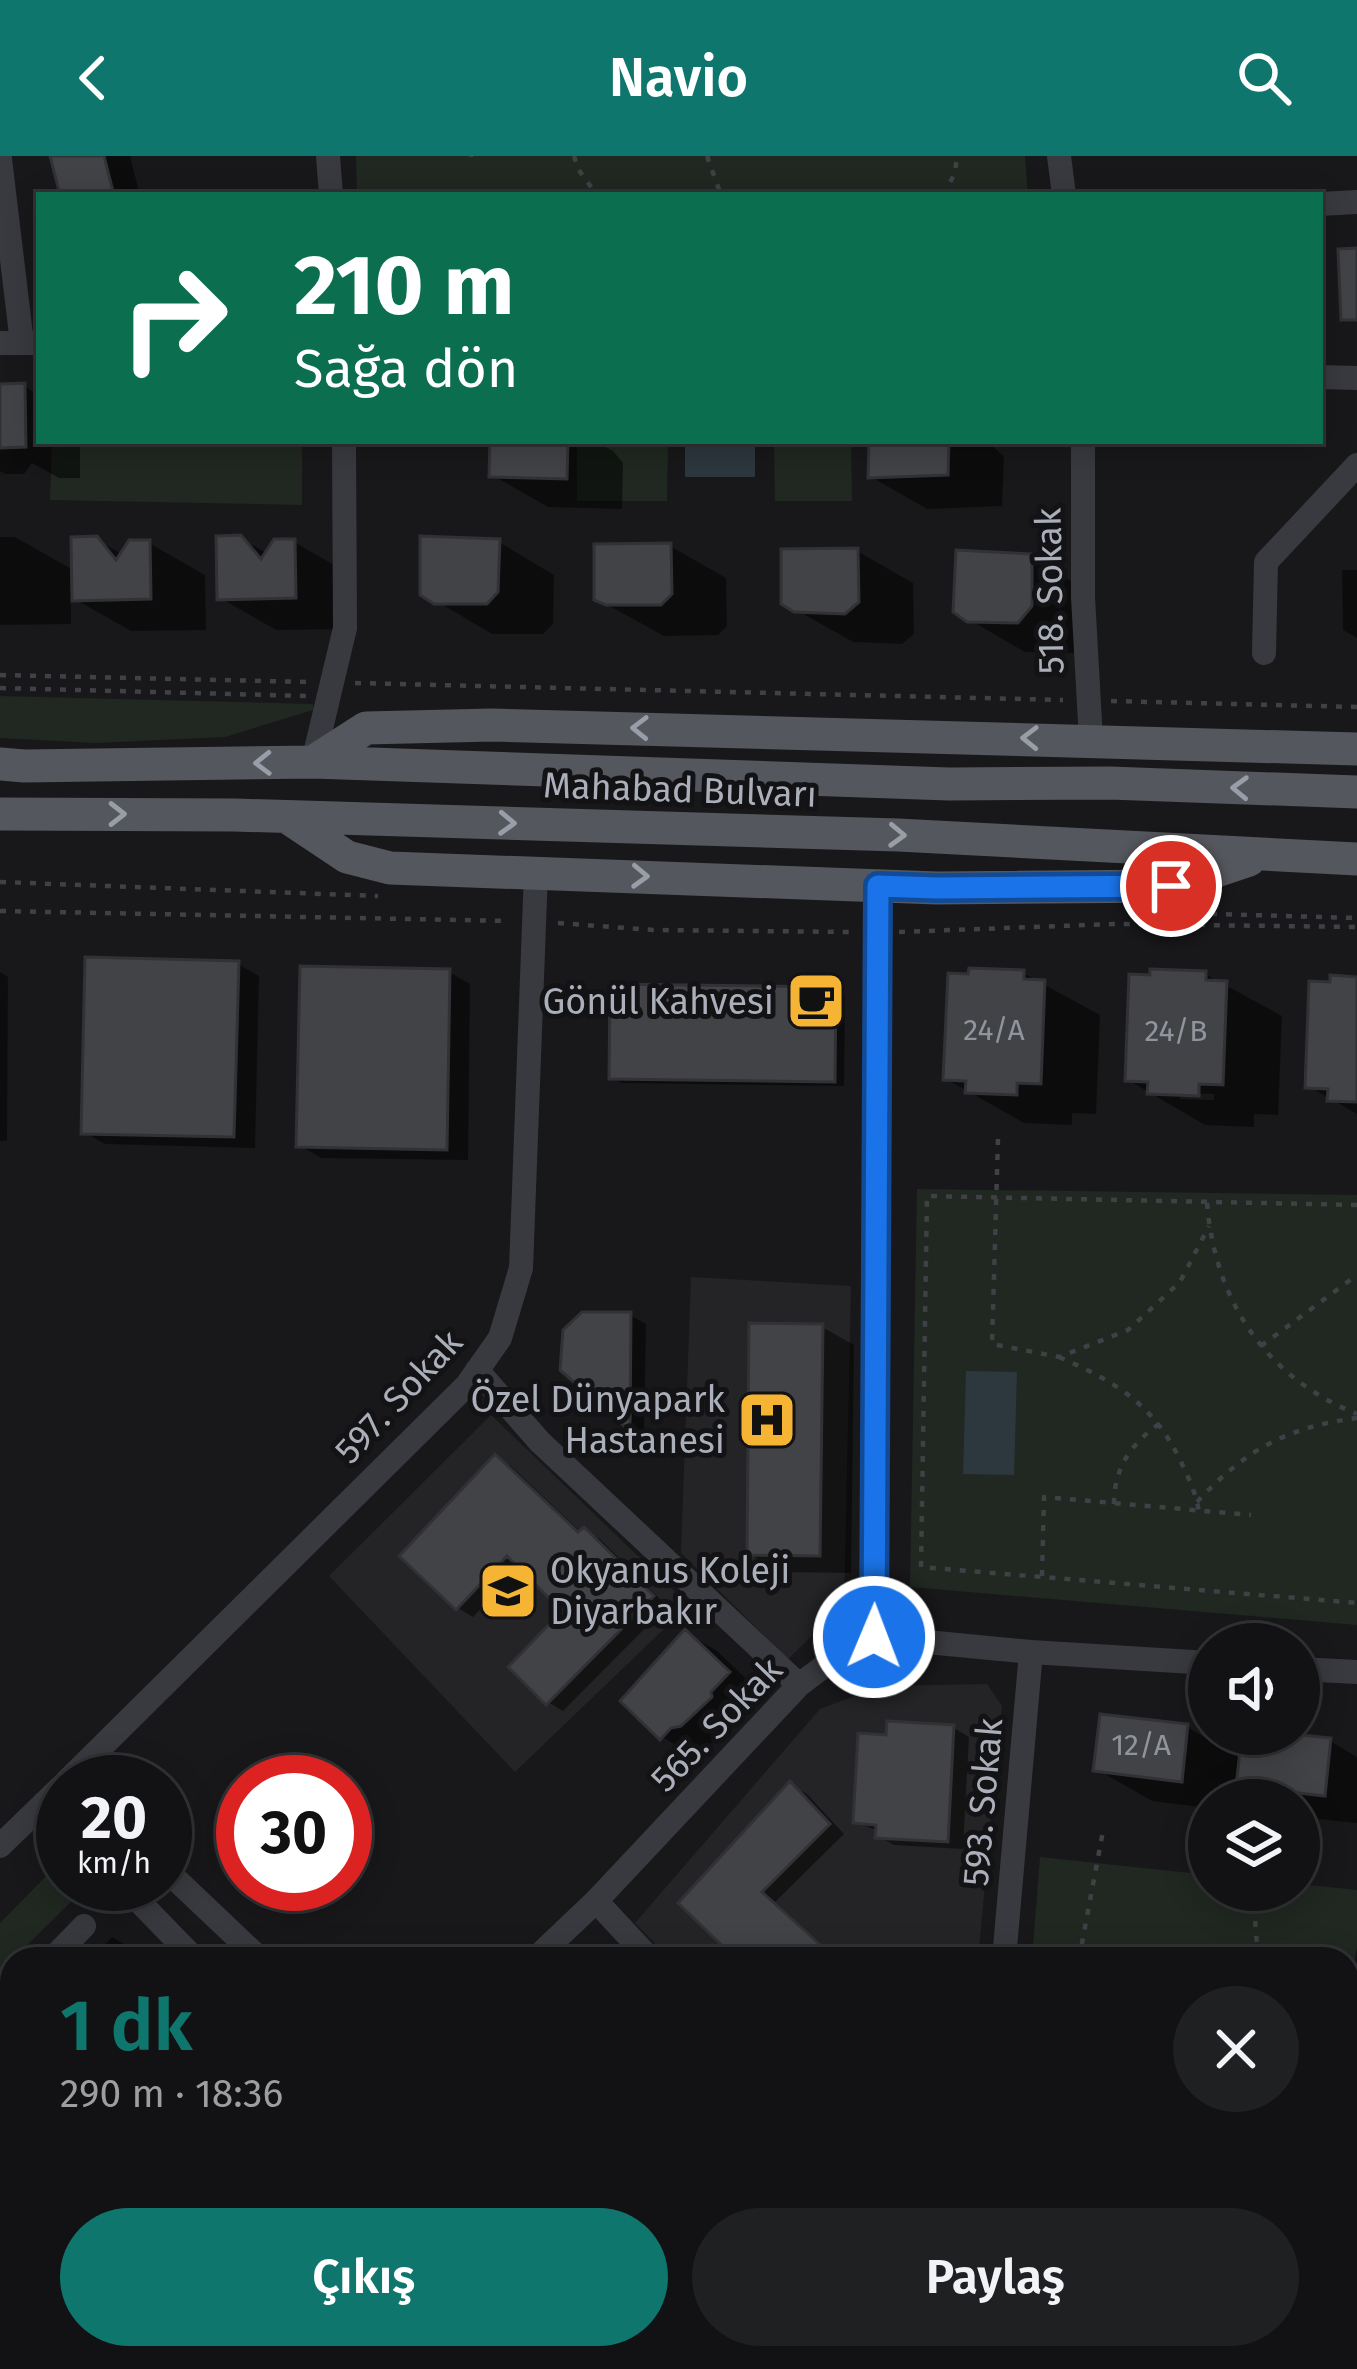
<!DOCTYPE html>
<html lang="tr">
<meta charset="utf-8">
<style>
body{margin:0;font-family:"Fira Sans",sans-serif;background:#1f2022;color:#f1f3f6;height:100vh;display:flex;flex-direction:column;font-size:45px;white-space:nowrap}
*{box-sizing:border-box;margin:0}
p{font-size:39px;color:#9c9ea0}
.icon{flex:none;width:66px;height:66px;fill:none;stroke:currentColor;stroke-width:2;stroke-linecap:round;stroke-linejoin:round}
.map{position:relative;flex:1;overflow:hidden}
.side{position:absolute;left:0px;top:1791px;width:1359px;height:423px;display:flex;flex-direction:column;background:#121214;border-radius:36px 36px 0 0;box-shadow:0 6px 30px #0003,0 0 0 3px #313234}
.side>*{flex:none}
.hud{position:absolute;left:36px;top:36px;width:1287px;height:252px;border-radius:0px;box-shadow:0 6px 30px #0003,0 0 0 3px #313234;background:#0b6e4f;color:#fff;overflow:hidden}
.tools{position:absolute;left:1188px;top:1467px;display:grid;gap:24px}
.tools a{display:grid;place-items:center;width:132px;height:132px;border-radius:50%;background:#121214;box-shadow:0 6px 30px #0003,0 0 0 3px #313234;font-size:60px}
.speed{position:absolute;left:36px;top:1599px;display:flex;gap:24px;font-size:60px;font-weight:700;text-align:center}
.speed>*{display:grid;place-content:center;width:156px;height:156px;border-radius:50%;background:#121214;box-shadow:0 6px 30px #0003,0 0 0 3px #313234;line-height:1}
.speed small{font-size:30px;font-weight:400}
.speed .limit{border:18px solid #d22;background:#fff;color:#111}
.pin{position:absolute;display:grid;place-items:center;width:102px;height:102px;color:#fff;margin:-51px;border:6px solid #fff;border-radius:50%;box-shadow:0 3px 12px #0007}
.me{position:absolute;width:132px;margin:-66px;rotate:1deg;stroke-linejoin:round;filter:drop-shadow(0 0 9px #0008)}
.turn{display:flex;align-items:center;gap:42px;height:252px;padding:0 60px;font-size:54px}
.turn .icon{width:156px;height:156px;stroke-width:2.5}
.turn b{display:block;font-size:84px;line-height:102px}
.round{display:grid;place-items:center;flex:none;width:126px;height:126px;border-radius:63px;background:#1f2022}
.head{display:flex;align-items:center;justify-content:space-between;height:204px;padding:0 60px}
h1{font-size:72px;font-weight:600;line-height:90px;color:#0f766e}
.action{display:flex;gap:24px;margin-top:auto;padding:24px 60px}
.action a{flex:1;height:138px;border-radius:72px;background:#0f766e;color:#fff;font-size:48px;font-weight:600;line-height:138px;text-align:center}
.action a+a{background:#1f2022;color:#f1f3f6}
header{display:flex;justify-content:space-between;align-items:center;height:156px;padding:0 60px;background:#0f766e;color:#fff;font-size:54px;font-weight:600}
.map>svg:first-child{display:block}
.built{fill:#242427}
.green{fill:#202821}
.water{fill:#2d373e}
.shadow{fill:#0007;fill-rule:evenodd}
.building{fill:#424347;stroke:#323236;stroke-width:3}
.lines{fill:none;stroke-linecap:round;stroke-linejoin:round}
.path{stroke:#3f4146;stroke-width:4.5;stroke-dasharray:6 9;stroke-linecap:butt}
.minor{stroke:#393a3f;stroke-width:24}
.major{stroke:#55575e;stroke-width:33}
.oneway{stroke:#999da8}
.route-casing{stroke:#114b97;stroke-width:30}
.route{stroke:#1a73e8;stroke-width:21}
.labels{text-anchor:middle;stroke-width:10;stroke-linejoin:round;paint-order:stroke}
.number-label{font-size:30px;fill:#90949d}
.street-label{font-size:36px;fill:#aaafba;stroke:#131315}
.poi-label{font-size:36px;fill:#aaafba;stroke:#131315;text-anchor:end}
</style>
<header><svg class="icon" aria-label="back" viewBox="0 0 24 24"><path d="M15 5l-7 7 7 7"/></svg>Navio<svg class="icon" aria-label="search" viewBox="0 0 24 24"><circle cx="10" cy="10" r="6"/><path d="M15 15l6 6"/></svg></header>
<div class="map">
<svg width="1357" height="2213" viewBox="0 0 1357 2213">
<rect width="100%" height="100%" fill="#18181a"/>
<path class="built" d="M 691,1121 L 851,1130 L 844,1449 L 788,1503 L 681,1397 Z
M 491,1259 L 689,1449 L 515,1616 L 329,1420 Z
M 987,1528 L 1002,1550 L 978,1803 L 670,1803 L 635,1767 L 820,1553 L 881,1530 Z"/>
<path class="green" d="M 356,0 L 1025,0 L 1028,39 L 357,39 Z
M 52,285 L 302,285 L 302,349 L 50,344 Z
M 577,285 L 668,285 L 667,345 L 577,345 Z
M 774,285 L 851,285 L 852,345 L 775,345 Z
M 0,540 L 313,548 L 313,554 L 225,581 L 95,587 L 0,582 Z
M 917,1033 L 1357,1039 L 1357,1469 L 910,1431 Z
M 1040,1701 L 1209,1719 L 1209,1734 L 1299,1734 L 1299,1728 L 1357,1734 L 1357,1791 L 1347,1846 L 1347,1803 L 1032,1803 Z
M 52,1714 L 63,1723 L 63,1728 L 68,1728 L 79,1738 L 0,1816 L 0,1767 Z"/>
<path class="water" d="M 755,285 L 755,321 L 685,321 L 685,287 Z
M 966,1215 L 1017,1216 L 1014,1319 L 963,1318 Z"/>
<path class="shadow" d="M 53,0 L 130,0 L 140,39 L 63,39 Z
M 24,230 L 39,239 L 39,285 L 80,285 L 80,322 L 59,322 L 32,307 L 24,318 L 5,318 L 0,315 L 0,231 Z
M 493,285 L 595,285 L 613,295 L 623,307 L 622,353 L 548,351 L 492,319 Z
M 872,285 L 988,285 L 1004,301 L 1002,350 L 927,353 L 871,321 Z
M 0,381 L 15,381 L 75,415 L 96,383 L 123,399 L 149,387 L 205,419 L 206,474 L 131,475 L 71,441 L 71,468 L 0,469 Z
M 241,382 L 268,398 L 294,386 L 350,418 L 351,473 L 276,474 L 220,442 Z
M 499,386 L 554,419 L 553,468 L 543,478 L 492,478 L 423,437 Z
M 670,390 L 726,422 L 727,470 L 718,479 L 664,480 L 597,443 Z
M 857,395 L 913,427 L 914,478 L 902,488 L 853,486 L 784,447 Z
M 1031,401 L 1086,434 L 1074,497 L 1025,496 L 968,463 Z
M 1342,414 L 1357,414 L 1357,482 L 1343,474 Z
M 238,808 L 259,820 L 255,992 L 105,988 L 84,976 Z
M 0,816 L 8,821 L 7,985 L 0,985 Z
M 449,816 L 470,828 L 468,1004 L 321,1002 L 299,989 Z
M 1023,817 L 1100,859 L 1096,958 L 1072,957 L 1072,969 L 1024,967 L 946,923 Z
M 1205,818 L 1282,860 L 1278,959 L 1254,958 L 1254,971 L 1205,969 L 1128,924 ZM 1180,937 L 1214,938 L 1214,944 L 1180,943 Z
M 1357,824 L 1357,958 L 1308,930 Z
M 835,834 L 845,840 L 844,930 L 622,927 L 612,921 Z
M 630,1159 L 646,1168 L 644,1281 L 631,1273 L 563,1213 Z
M 822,1171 L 854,1189 L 851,1417 L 782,1416 L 750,1398 Z
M 496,1301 L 511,1310 L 582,1377 L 584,1375 L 600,1383 L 667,1450 L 563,1555 L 548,1546 L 567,1455 L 522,1410 L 473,1461 L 458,1452 L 403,1400 Z
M 686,1477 L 717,1495 L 760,1536 L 742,1555 L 742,1560 L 714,1587 L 703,1589 L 693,1599 L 662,1581 Z
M 1187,1571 L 1242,1603 L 1245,1578 L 1330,1585 L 1357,1601 L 1357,1667 L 1299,1661 L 1299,1644 L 1267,1644 L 1240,1629 L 1238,1644 L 1209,1644 L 1209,1652 L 1152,1645 L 1096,1613 Z
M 954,1572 L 969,1581 L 963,1693 L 894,1689 L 878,1680 L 878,1675 L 856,1666 L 889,1582 Z
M 791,1629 L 807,1638 L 844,1678 L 775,1746 L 838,1803 L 741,1803 Z
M 112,1781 L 133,1793 L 144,1803 L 91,1803 Z
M 12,1886 L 12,2130 L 0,2143 L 0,1899 Z
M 428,2202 L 546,2202 L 557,2213 L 440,2213 Z"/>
<path class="building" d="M 50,0 L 104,0 L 114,39 L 60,39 Z
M 1357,92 L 1357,164 L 1341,164 L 1338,93 Z
M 25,227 L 26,291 L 0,292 L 0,228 Z
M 490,285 L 568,285 L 567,323 L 489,321 Z
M 869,285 L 949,285 L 948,319 L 868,322 Z
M 241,379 L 261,403 L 274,383 L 295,383 L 296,442 L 217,444 L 216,380 Z
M 97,380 L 116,404 L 129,384 L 150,384 L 151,443 L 72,445 L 71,381 Z
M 420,380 L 500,383 L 498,436 L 487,448 L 434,448 L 420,439 Z
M 671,387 L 672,438 L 661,449 L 606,449 L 594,444 L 594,388 Z
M 858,392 L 859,446 L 845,458 L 794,456 L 781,448 L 781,393 Z
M 956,394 L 1032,398 L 1032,450 L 1018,467 L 967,466 L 953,456 Z
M 85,801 L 239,805 L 234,981 L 81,978 Z
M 300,810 L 450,813 L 447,994 L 296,991 Z
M 969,812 L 1024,814 L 1024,823 L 1045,824 L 1041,928 L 1017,927 L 1017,939 L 965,937 L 966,925 L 943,924 L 948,817 L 968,818 Z
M 1150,813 L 1206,815 L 1206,824 L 1227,825 L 1223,929 L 1199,928 L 1199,940 L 1147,938 L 1148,926 L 1125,925 L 1129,818 L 1150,819 Z
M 1330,819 L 1357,821 L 1357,946 L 1327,945 L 1328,933 L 1305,932 L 1309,825 L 1330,826 Z
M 610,828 L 836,831 L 835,926 L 609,923 Z
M 582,1156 L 631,1156 L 630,1275 L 560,1214 L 563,1174 Z
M 749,1167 L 823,1168 L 820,1400 L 747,1399 Z
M 495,1298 L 578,1376 L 584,1371 L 654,1440 L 546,1549 L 508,1511 L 562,1455 L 507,1400 L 456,1454 L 399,1400 Z
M 685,1473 L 730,1516 L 711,1536 L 712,1541 L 681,1570 L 671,1572 L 660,1584 L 620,1545 Z
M 1100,1558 L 1188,1568 L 1182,1626 L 1093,1615 Z
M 887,1565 L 954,1569 L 948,1686 L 875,1682 L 876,1669 L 853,1667 L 858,1577 L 886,1579 Z
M 1242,1578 L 1292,1578 L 1331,1582 L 1325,1640 L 1236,1630 Z
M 790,1625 L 830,1668 L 762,1736 L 836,1803 L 736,1803 L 678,1747 Z"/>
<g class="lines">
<path class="path" d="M 574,0 L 578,13 L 597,39
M 707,0 L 721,39
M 471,1 L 471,0
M 943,39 L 955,17 L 957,0
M 0,519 L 308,526
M 355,527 L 1063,544
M 0,532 L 308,540
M 1111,545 L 1357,551
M 0,726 L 378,740
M 0,755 L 510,765
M 1181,757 L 1357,762
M 558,767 L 653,774 L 852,776
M 899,776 L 1114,768 L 1357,771
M 998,983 L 992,1188 L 1059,1201 L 1128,1174 L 1180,1126 L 1209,1070
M 1207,1047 C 1215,1145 1265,1221 1357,1258
M 1357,1049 L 927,1040 L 921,1411 L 1357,1447
M 1261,1190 L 1357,1119
M 1059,1201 C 1114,1225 1152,1247 1179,1302 C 1188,1320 1196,1337 1199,1356
M 1197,1346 C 1245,1294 1287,1271 1357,1262
M 1114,1348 C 1114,1312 1131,1288 1159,1268
M 1042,1420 L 1044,1341 L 1251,1359
M 1254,1750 L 1258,1803
M 1081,1795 L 1112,1803
M 1079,1803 L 1103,1675
M 1347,1934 L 1357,1935"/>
<path class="minor" d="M 328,0 L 331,39
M 1059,0 L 1064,39
M 0,3 L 22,187
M 1320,48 L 1357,46
M 0,187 L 39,187
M 1320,221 L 1357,222
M 1083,285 L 1083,441 L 1091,584
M 1264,497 L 1266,406 L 1357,309
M 313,606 L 345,472 L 344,285
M 477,1214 L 540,1286 L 799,1529
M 874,1481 L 878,730
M 1299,1513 L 1357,1516
M 66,1626 L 467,1229 L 500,1182 L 521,1112 L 536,716
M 44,1647 L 63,1667
M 0,1690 L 63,1629
M 165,1713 L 260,1803
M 122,1728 L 195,1803
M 596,1745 L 650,1803
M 52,1803 L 84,1770
M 535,1803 L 596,1745 L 799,1529 L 839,1499 L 874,1481 L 1031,1496 L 1209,1507
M 1004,1803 L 1031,1496
M 0,1855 L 12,1843
M 359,2202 L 370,2213
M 669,2202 L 679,2213
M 124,2213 L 135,2202
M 615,2213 L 626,2202
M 969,2213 L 970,2202"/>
<path class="major" d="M 313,606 L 366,572 L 492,569 L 1357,593
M 0,608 L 24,610 L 313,606 L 949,628 L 1110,627 L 1357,636
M 0,658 L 235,659 L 898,679 L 1357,703
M 287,661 L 347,701 L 390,712 L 937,732 L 1171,730 L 1249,704"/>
</g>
<defs><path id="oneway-chevron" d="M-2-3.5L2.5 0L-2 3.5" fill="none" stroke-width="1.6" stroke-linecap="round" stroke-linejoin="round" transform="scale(3)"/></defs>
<g class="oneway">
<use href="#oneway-chevron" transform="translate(640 572) rotate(-179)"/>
<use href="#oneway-chevron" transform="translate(1030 582) rotate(-179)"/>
<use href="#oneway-chevron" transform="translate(263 607) rotate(179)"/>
<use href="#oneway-chevron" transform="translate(1240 632) rotate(-178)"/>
<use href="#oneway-chevron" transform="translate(117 658)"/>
<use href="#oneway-chevron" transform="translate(507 667) rotate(2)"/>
<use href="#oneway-chevron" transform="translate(897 679) rotate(2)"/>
<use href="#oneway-chevron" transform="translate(640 720) rotate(2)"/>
</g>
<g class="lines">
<g class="route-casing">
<path id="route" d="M 874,1481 L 878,730 L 937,732 L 1171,730"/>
</g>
<use href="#route" class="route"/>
</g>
<defs>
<g id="cafe-square" transform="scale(3)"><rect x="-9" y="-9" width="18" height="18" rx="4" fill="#f6b434" stroke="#131315"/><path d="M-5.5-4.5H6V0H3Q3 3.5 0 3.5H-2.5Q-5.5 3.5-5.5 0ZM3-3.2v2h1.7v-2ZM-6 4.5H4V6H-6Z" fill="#111"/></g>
<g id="hospital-square" transform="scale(3)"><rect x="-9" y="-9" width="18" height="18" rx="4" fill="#f6b434" stroke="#131315"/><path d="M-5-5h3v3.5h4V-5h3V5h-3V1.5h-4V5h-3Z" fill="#111"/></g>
<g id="school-square" transform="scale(3)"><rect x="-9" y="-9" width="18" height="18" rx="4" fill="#f6b434" stroke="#131315"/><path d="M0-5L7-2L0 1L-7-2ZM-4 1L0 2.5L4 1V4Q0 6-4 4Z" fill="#111"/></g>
</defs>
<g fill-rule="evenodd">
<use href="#cafe-square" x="816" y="845"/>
<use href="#hospital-square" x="767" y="1264"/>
<use href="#school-square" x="508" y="1435"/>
</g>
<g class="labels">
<g class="number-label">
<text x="994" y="884">24/A</text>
<text x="1176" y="885">24/B</text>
<text x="1141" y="1599">12/A</text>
</g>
<g class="street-label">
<text transform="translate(1049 435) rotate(-91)" y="13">518. Sokak</text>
<text transform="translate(680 633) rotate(2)" y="13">Mahabad Bulvarı</text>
<text transform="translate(398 1240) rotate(-47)" y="13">597. Sokak</text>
<text transform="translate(716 1568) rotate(-46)" y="13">565. Sokak</text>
<text transform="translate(982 1646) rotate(-85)" y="13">593. Sokak</text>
</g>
<g class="poi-label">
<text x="774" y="858">Gönül Kahvesi</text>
<text x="725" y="1256">Özel Dünyapark<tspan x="725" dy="41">Hastanesi</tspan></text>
<text x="550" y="1427" text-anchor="start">Okyanus Koleji<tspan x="550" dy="41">Diyarbakır</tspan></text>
</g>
</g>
</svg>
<div class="tools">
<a><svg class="icon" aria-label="sound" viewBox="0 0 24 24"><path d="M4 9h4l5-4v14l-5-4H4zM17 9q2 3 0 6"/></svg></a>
<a><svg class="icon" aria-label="layers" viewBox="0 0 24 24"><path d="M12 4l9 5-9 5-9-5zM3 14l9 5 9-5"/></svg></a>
</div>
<div class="speed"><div>20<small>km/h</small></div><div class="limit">30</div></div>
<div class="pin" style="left:1171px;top:730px;background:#d93025"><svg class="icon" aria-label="arrive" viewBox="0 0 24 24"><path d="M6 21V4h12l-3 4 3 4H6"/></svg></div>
<svg class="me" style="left:874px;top:1481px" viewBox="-20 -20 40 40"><circle r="17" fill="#1a73e8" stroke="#fff" stroke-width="3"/><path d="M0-11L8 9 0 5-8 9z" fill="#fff"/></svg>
<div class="hud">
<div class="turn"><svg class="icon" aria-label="right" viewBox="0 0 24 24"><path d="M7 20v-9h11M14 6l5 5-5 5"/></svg><div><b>210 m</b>Sağa dön</div></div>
</div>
<section class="side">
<div class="head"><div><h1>1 dk</h1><p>290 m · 18:36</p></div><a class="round"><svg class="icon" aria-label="close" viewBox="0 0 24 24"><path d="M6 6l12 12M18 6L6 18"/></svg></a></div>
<div class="action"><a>Çıkış</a><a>Paylaş</a></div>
</section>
</div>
